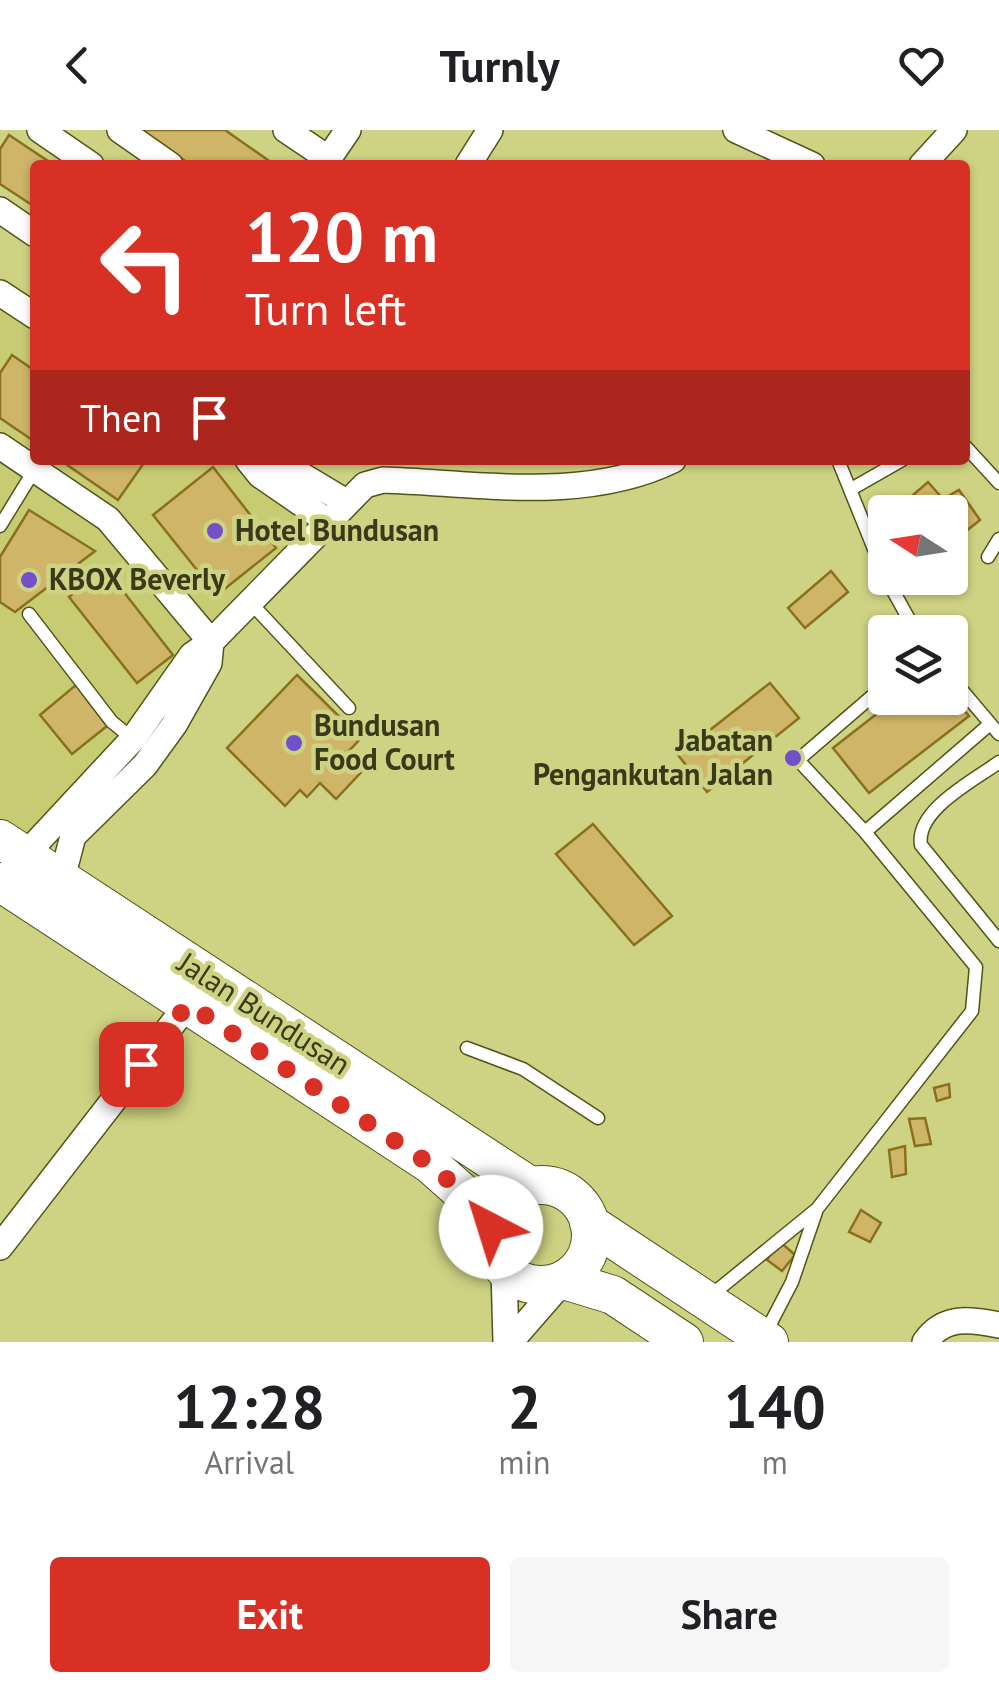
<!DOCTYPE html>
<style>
body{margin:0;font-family:"PT Sans",sans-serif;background:#f6f6f6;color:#202124;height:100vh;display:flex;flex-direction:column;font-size:38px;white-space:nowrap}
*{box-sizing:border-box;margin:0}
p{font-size:32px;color:#757577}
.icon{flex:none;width:55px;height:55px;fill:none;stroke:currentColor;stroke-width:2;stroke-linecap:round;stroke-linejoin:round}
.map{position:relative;height:1212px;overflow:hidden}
.sheet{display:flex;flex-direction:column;background:#fff;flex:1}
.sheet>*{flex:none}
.hud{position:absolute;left:30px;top:30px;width:940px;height:305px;border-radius:10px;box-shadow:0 2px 8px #0004;background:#d93025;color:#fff;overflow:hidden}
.needle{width:65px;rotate:282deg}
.controls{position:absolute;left:868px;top:365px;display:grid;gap:20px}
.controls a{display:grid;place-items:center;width:100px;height:100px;border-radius:10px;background:#fff;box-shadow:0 2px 8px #0004;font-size:50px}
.pin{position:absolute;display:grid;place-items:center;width:85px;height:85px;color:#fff;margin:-42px;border-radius:20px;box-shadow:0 5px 15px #0006}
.me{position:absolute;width:110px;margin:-55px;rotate:320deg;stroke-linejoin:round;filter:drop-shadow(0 0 8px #0008)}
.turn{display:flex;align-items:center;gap:35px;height:210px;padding:0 50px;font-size:45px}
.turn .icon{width:130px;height:130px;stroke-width:2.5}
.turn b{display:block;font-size:70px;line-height:85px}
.then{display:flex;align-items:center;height:95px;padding:0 50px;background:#0003;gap:20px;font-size:38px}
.eta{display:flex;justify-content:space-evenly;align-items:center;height:170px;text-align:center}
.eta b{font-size:60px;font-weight:800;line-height:70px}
.cta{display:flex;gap:20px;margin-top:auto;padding:20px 50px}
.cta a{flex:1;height:115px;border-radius:10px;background:#d93025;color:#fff;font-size:40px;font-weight:800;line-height:115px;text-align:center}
.cta a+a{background:#f6f6f6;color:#202124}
header{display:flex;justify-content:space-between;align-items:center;height:130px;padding:0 50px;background:#fff;font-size:45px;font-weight:800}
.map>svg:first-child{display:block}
.built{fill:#c7cc73}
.building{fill:#cfb567;stroke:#89701d;stroke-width:2.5}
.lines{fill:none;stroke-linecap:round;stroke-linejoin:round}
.lane-casing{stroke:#525417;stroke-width:15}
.street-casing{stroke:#525417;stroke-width:28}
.secondary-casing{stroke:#525417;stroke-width:40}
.lane{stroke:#fff;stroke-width:12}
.street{stroke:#fff;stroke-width:25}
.secondary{stroke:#fff;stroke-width:38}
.route{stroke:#d93025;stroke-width:18;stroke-dasharray:0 32.4}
.poi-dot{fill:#7150c9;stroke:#ced383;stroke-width:4}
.labels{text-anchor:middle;stroke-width:9;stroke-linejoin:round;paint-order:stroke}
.poi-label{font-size:30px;font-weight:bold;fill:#383a19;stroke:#ced383;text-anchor:start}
.street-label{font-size:30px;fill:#383a19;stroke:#ced383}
</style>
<header><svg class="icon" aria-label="back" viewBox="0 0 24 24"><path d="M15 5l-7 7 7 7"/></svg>Turnly<svg class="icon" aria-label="heart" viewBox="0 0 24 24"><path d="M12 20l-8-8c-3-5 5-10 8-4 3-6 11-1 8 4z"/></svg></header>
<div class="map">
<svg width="999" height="1212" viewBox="0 0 999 1212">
<rect width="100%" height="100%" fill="#ced383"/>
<path class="built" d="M 0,163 L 35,186 L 35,330 L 256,330 L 328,378 L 25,725 L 0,708 Z"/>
<path class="building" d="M 141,0 L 225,0 L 275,35 L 191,35 Z
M 9,5 L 54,35 L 35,35 L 35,77 L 0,54 L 0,19 Z
M 12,225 L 35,241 L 35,312 L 0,288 L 0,243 Z
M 60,330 L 146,330 L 118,370 Z
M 213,337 L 276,418 L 217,465 L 153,385 Z
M 928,352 L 943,369 L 959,360 L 980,390 L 950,414 L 950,382 L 897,379 Z
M 29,380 L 95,421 L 15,482 L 0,472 L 0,427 Z
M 105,438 L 173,525 L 137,553 L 69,467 Z
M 831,441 L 848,462 L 805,498 L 788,478 Z
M 297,545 L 361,608 L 349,621 L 366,637 L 336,669 L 320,653 L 307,667 L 300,660 L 285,676 L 227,618 Z
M 770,553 L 799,588 L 707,662 L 678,625 Z
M 76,555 L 107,596 L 72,624 L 40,585 Z
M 950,564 L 969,586 L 869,663 L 833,618 L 897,568 L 950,568 Z
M 593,694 L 672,786 L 634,815 L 556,724 Z
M 949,954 L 950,967 L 937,971 L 934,958 Z
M 925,988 L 931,1014 L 915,1016 L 909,989 Z
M 905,1016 L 906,1044 L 892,1047 L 889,1020 Z
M 861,1080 L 881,1093 L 870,1112 L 849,1102 Z
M 778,1110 L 795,1125 L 782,1141 L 767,1130 Z"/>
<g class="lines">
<g class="lane-casing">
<path id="lane" d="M 965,316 L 999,353
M 838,330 L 885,446
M 853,358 L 902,330
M 0,396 L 35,339
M 988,427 L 999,409
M 886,448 L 916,502
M 249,471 L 349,578
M 29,484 L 112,592 L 133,609
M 950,546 L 999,604
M 999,632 C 975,650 915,680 921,715 L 999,811
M 865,702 L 990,594
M 467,918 L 523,939 L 598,988
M 709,1167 L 817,1079 L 972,881 L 976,837 L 865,702 L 798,630 L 885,555
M 764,1206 L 792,1152 L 816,1082"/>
</g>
<g class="street-casing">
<path id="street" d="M 40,0 L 91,35
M 120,0 L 170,35
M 286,0 L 329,29
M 736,0 L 812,35
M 324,35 L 348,0
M 468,35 L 490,0
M 922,35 L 954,0
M 0,80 L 35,104
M 0,163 L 35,186
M 0,316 L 108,389 L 211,512 L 209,533 L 174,595 L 145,635 L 73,706 L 61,752
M 248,330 L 260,345 L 327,391
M 276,330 L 346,372
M 25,725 L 133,609 L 192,525 L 211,512 L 365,355 L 383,350 C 478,353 585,373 673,330
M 0,1117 L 188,874
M 504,1140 L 506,1212
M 510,1212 L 564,1150
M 925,1212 C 944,1185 970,1189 999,1195"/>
</g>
<g class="secondary-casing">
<path id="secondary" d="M 0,709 L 530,1056
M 0,752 L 430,1034 L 465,1065 L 491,1097
M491 1105a50 50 0 1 1 100 0a50 50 0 1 1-100 0Z
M 589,1093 L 769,1212
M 564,1150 L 613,1165 L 684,1212"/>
</g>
<use href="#lane" class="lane"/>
<use href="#street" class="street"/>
<use href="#secondary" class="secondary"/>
</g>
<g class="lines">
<path class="route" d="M 141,934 L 188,874 L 430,1034 L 465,1065 L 491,1097"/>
</g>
<g class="poi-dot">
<circle cx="215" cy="401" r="10"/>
<circle cx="29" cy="450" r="10"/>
<circle cx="294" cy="613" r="10"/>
<circle cx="793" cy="628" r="10"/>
</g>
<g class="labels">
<g class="poi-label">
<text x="235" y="411">Hotel Bundusan</text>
<text x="49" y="460">KBOX Beverly</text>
<text x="314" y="606">Bundusan<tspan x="314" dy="34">Food Court</tspan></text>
<text x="773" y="621" text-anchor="end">Jabatan<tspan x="773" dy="34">Pengankutan Jalan</tspan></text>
</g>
<g class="street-label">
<text transform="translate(264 884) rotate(33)" y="10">Jalan Bundusan</text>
</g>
</g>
</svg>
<div class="controls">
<a><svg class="needle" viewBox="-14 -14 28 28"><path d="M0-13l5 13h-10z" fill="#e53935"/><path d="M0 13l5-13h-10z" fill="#757577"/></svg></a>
<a><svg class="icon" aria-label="layers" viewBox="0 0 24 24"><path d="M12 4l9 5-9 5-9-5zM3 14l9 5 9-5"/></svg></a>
</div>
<div class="pin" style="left:141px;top:934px;background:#d93025"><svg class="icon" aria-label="arrive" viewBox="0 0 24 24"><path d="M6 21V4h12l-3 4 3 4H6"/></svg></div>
<svg class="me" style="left:491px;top:1097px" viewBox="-20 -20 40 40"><circle r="19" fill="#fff"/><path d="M0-13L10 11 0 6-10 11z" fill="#d93025"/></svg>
<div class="hud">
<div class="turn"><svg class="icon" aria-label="left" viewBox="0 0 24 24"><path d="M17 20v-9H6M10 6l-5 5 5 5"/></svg><div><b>120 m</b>Turn left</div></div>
<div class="then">Then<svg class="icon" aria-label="arrive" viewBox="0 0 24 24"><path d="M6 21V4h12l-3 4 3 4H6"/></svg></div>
</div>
</div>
<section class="sheet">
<div class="eta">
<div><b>12:28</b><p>Arrival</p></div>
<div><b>2</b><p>min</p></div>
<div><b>140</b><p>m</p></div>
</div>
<div class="cta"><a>Exit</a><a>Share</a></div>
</section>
